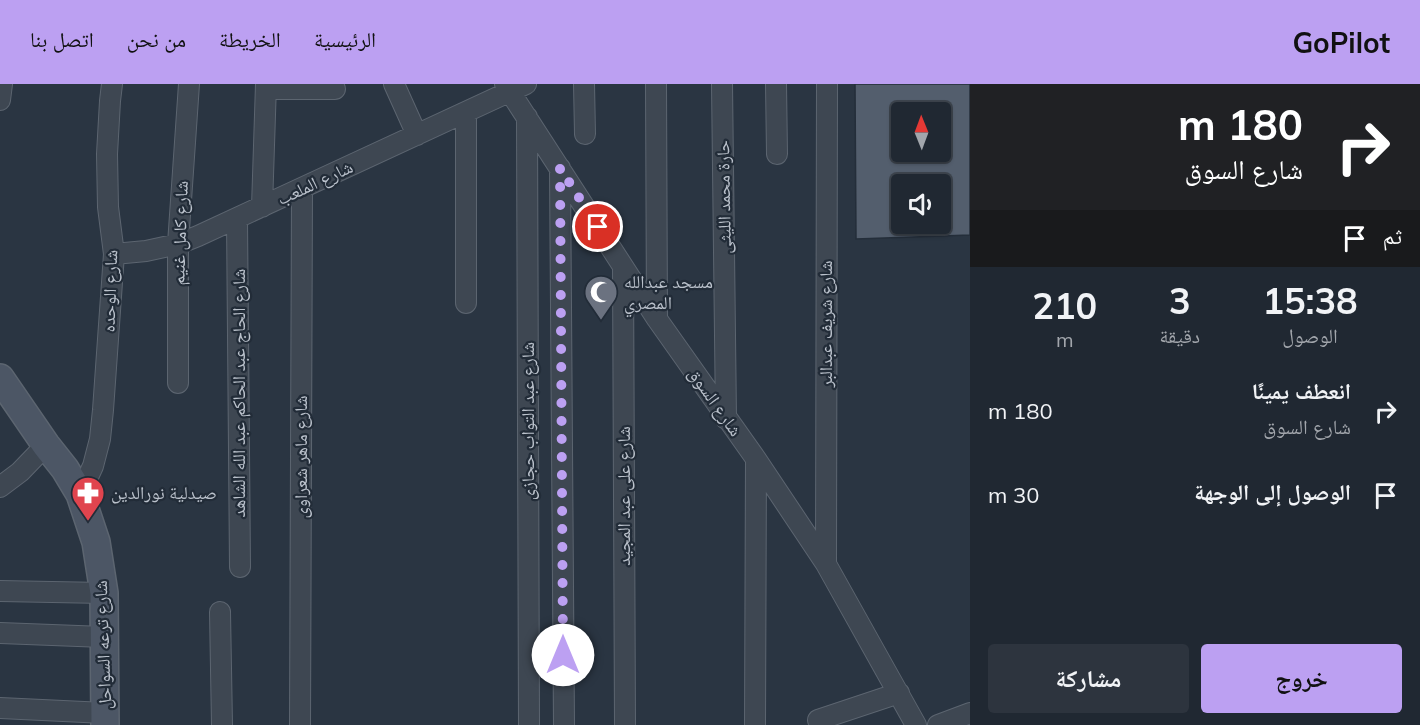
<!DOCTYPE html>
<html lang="ar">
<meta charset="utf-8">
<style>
body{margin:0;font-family:Mulish,"Noto Naskh Arabic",sans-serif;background:#2d343e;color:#f1f3f6;direction:rtl;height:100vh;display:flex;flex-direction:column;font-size:22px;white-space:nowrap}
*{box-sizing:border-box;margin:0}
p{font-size:20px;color:#a2a6ac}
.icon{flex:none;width:33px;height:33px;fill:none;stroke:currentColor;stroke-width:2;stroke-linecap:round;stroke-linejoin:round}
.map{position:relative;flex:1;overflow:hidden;direction:ltr}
.details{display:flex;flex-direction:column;background:#202832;width:450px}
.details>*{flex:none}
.banner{background:#202124;color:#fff;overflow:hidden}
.needle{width:39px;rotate:359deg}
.controls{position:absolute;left:891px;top:18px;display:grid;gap:12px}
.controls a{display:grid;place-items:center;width:60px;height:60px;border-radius:6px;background:#202832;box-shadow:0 2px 4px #0004,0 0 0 2px #3d444d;font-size:30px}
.pin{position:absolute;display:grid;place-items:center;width:51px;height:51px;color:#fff;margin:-26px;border:3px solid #fff;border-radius:50%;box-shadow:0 2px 6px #0007}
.me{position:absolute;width:66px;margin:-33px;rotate:0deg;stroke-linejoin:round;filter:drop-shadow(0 0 4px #0008)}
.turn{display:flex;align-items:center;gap:21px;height:126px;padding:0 18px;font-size:27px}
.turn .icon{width:78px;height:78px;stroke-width:2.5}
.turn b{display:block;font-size:42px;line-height:51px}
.then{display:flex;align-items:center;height:57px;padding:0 18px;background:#0003;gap:12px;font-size:22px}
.eta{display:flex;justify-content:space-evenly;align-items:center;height:102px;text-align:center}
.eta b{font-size:36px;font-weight:700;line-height:42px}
.cta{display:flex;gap:12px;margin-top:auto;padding:12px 18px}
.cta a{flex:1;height:69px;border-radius:6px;background:#bca0f2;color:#111;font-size:24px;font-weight:700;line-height:69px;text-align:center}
.cta a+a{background:#2d343e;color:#f1f3f6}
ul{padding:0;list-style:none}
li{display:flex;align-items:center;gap:18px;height:84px;padding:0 18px}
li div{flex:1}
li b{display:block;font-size:22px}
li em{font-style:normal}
header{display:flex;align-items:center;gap:36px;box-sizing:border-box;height:84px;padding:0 30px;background:#bca0f2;color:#111}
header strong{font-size:28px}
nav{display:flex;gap:33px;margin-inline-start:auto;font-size:21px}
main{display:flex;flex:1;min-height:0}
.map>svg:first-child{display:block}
.building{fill:#535e6d;stroke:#242e3a;stroke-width:1.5;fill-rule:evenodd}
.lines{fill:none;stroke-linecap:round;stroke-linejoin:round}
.street-casing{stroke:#5c6570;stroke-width:22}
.secondary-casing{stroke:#5c6570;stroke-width:30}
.street{stroke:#3e4752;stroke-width:20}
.secondary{stroke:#4c5665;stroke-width:27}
.route{stroke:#bca0f2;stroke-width:10;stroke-dasharray:0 18}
.labels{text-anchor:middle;stroke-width:4.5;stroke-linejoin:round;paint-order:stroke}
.street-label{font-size:18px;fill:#bbc2cc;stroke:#222c38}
.poi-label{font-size:18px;fill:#bbc2cc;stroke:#222c38;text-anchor:start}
</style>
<header>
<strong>GoPilot</strong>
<nav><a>الرئيسية</a><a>الخريطة</a><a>من نحن</a><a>اتصل بنا</a></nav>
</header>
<main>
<section class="details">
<div class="banner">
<div class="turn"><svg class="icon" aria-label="right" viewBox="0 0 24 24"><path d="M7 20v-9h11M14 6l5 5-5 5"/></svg><div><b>180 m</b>شارع السوق</div></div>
<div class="then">ثم<svg class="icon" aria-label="arrive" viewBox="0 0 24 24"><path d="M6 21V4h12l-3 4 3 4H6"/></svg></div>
</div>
<div class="eta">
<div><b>15:38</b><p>الوصول</p></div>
<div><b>3</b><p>دقيقة</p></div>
<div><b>210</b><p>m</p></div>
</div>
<ul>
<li><svg class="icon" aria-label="right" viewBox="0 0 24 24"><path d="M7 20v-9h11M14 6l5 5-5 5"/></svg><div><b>انعطف يمينًا</b><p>شارع السوق</p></div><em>180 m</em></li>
<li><svg class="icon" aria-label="arrive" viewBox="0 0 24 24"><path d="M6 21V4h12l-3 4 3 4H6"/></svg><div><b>الوصول إلى الوجهة</b></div><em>30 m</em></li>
</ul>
<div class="cta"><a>خروج</a><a>مشاركة</a></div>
</section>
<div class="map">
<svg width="970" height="641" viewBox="0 0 970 641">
<rect width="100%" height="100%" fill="#2a3542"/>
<path class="building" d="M 855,0 L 970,0 L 970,151 L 856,155 ZM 902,28 L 940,28 L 940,68 L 902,68 ZM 902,100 L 940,100 L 940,140 L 902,140 Z"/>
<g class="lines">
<g class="street-casing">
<path id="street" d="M 394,0 L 417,51
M 505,0 L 657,235 L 756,375 L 826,480 L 916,641
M 584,0 L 585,50
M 656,0 L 657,235
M 722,0 L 726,335
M 776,0 L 777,70
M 266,5 L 335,5
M 0,16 L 2,0
M 466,28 L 466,219
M 527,33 L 529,641
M 560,84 L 564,641
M 262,123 L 266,0
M 237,135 L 240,483
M 114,170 L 146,167 L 178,160 L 198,152 L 526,0
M 623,183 L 625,641
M 178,299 L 178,160 L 189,0
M 0,403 L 20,388 L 46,361
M 80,410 L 93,382 L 100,355 L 103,326 L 114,170 L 108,123 L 107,70 L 110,17 L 112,0
M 826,480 L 827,0
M 0,507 L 104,509
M 220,528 L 222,641
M 0,549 L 104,553
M 0,624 L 105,629
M 818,636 L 899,609
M 300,641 L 302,105
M 755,641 L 756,375
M 938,641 L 970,629"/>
</g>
<g class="secondary-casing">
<path id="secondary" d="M 0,294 L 46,361 L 65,385 L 80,410 L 96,458 L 104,509 L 105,641"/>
</g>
<use href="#street" class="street"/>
<use href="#secondary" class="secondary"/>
</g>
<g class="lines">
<path class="route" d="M 563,571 L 560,84 L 598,143"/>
</g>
<defs>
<g id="mosque-pin" transform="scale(1.725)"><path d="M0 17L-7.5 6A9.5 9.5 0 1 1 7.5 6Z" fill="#6b7280" stroke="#222c38"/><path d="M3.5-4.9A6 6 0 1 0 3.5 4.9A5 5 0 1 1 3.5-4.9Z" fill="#fff"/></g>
<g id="pharmacy-pin" transform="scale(1.725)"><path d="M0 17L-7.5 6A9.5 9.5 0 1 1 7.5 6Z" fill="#e0444e" stroke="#222c38"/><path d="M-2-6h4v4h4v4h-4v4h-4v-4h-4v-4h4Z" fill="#fff"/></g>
</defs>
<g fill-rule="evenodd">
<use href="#mosque-pin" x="601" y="208"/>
<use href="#pharmacy-pin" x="88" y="409"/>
</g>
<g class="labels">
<g class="street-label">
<text transform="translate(315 99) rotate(-25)" y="6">شارع الملعب</text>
<text transform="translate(724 113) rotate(-91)" y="6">حارة محمد الليثى</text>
<text transform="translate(180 149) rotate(-88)" y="6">شارع كامل غنيم</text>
<text transform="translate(110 207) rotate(-88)" y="6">شارع الوحده</text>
<text transform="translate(826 240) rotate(-90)" y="6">شارع شريف عبدالبر</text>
<text transform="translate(239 309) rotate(-90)" y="6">شارع الحاج عبد الحاكم عبد الله الشاهد</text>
<text transform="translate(715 318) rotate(55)" y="6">شارع السوق</text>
<text transform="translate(528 337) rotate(-90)" y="6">شارع عبد التواب حجازى</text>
<text transform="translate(301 373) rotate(-90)" y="6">شارع ماهر شعراوى</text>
<text transform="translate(624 412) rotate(-90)" y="6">شارع على عبد المجيد</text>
<text transform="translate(103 561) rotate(-92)" y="6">شارع ترعه السواحل</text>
</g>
<g class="poi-label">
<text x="624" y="204">مسجد عبدالله<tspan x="624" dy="21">المصري</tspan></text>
<text x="111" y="415">صيدلية نورالدين</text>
</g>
</g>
</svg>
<div class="controls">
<a><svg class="needle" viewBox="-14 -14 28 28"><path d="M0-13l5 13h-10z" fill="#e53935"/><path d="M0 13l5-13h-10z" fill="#a2a6ac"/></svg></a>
<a><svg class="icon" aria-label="sound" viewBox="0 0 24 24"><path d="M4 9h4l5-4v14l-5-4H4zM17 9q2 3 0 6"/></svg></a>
</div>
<div class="pin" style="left:598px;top:143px;background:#d93025"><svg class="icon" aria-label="arrive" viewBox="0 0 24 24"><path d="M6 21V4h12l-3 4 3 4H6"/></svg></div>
<svg class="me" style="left:563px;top:571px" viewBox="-20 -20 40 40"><circle r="19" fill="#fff"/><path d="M0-13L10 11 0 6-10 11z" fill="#bca0f2"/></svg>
</div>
</main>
